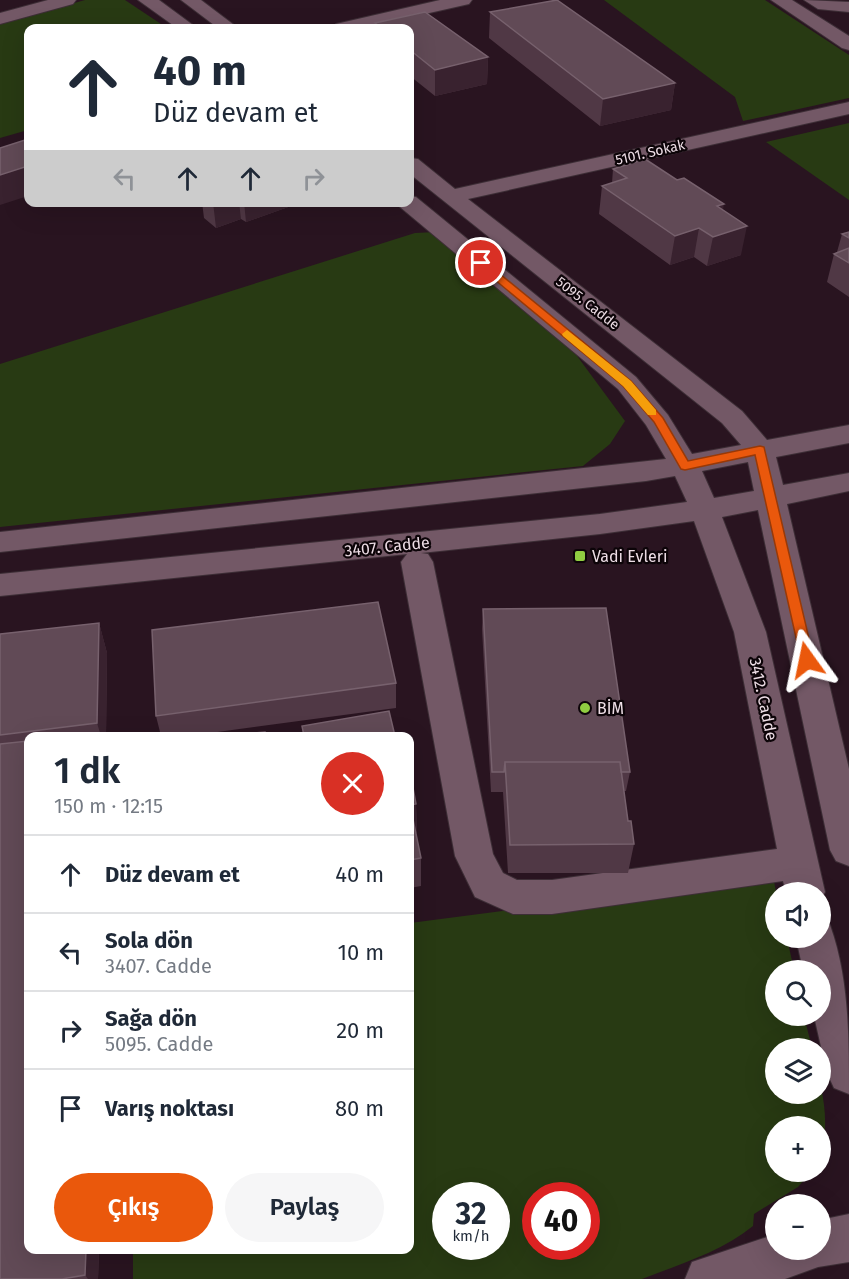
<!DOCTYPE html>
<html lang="tr">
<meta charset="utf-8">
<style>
body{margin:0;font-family:"Fira Sans",sans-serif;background:#f6f6f7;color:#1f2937;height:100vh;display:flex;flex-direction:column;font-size:22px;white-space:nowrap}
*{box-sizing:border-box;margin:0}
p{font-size:20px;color:#747a83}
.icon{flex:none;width:33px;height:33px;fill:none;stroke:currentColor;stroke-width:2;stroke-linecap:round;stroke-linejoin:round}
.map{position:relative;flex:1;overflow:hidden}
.side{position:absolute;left:24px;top:732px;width:390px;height:522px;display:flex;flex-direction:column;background:#fff;border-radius:12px;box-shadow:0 6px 24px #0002}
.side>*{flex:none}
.top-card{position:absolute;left:24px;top:24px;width:390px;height:183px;border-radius:12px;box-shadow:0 6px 24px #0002;background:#fff;color:#1f2937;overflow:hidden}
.fabs{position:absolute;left:765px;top:882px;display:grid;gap:12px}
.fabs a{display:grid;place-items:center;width:66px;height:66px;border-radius:50%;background:#fff;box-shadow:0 6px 24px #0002;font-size:30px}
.speed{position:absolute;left:432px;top:1182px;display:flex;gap:12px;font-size:30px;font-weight:700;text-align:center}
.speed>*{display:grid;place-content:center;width:78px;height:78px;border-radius:50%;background:#fff;box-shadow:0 6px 24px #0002;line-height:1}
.speed small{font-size:15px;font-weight:400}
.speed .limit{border:9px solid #d22;background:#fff;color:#111}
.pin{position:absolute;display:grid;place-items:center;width:51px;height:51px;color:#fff;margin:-26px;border:3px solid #fff;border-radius:50%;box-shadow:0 2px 6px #0007}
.me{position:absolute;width:66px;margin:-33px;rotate:348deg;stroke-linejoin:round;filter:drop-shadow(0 0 4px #0008)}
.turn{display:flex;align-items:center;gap:21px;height:126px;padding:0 30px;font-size:27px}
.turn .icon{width:78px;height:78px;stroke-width:2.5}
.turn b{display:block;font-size:42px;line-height:51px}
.lanes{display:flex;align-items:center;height:57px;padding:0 30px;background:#0003;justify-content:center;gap:30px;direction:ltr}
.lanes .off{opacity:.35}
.round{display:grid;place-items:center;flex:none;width:63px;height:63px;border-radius:32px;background:#f6f6f7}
.head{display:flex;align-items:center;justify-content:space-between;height:102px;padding:0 30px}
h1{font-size:36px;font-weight:600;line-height:45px}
.action{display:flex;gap:12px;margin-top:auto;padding:12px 30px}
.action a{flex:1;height:69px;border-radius:36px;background:#ea580c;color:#fff;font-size:24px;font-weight:600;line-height:69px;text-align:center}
.action a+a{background:#f6f6f7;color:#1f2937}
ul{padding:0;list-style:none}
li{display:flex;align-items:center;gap:18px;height:78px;padding:0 30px;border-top:2px solid #e0e1e3}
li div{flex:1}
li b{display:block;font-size:22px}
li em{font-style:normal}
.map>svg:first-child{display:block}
.green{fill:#283a13;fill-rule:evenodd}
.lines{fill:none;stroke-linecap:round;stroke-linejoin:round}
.minor-casing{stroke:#3d2e36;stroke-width:2}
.minor{fill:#735866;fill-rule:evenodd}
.wall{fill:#503845}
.shaded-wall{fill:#39222f}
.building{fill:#614a56;stroke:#77616d;stroke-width:1.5}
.route{fill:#ea580c;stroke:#983908;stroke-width:1.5}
.slow{fill:#f59e0b}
.poi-dot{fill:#90cd41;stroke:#0c0408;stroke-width:2}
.labels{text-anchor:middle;stroke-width:4.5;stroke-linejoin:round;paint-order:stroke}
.far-street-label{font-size:14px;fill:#eddde5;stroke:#0c0408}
.street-label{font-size:16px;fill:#eddde5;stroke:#0c0408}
.poi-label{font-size:16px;fill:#eddde5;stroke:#0c0408;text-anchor:start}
</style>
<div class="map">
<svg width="849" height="1279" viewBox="0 0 849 1279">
<rect width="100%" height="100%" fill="#291420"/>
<path class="green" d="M 85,0 L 125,0 L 167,28 L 28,28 L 28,130 L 0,138 L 0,24 Z
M 604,0 L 765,0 L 849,55 L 849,98 L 743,121 L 735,97 Z
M 849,123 L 849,200 L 766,142 Z
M 436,232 L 552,322 L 625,421 L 610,444 L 583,466 L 0,527 L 0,364 L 415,233 Z
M 773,876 L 776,892 L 776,938 L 787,938 L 794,970 L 776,970 L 776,1016 L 804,1016 L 812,1048 L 776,1048 L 776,1094 L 820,1094 L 821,1087 C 826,1111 827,1131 821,1155 L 820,1126 L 776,1126 L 776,1172 L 811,1172 L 798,1187 L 754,1214 L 753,1226 C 721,1252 680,1264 642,1279 L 133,1279 L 133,1250 L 410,1250 L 410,923 ZM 446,1196 L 496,1196 L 496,1246 L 446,1246 ZM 536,1196 L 586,1196 L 586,1246 L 536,1246 Z"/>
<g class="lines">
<g class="minor-casing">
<path id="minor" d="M 48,0 L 76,0 L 73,4 L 0,24 L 0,13 Z
M 138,0 L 159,0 L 197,28 L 177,28 Z
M 181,0 L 201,0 L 238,28 L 218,28 Z
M 440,0 L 472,0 L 469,4 L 363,28 L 333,28 L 336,24 Z
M 771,0 L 792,0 L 849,36 L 849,50 L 842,48 Z
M 804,0 L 849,2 L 849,12 L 818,9 Z
M 849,102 L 849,114 L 468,199 L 742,411 L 767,440 L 849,425 L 849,443 L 776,457 L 783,485 L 849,473 L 849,491 L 787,504 L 849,769 L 849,866 L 836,861 L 830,850 L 758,510 L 722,517 L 766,632 L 825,892 L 820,901 L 820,892 L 786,892 L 783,881 L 552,914 L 513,914 L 475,897 L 455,856 L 401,562 L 407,554 L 0,596 L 0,574 L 600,514 L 687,502 L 675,476 L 646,481 L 0,552 L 0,532 L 666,459 L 646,425 L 618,389 L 400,207 L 397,202 L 410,202 L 410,196 L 416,197 L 636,377 L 668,415 L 692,454 L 741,445 L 722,423 L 410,174 L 410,158 L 418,159 L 455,189 ZM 748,462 L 754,491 L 714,498 L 702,471 ZM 694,521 L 734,632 L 777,849 L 552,880 L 517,880 L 503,873 L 493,854 L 433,562 L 428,554 L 421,553 L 600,534 Z
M 820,922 L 830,925 C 849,978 849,1037 849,1094 L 834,1088 L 827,1073 L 814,1016 L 820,1016 L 820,970 L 803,970 L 796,938 L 820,938 Z
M 849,1214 L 849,1262 L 818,1267 L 785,1279 L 685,1279 L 692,1262 L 776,1234 L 776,1250 L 820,1250 L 820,1220 Z"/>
</g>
<use href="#minor" class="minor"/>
</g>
<path class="wall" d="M 425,12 L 488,57 L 487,84 L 435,96 L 410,76 L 410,28 L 375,28 L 375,23 Z
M 490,12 L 675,83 L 671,110 L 600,126 L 489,38 Z
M 613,169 L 723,210 L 741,255 L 707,266 L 694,257 L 670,265 L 599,214 L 602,186 L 612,183 Z
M 202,202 L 291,202 L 291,206 L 246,222 L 241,219 L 216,228 L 204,218 Z
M 849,232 L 849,297 L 827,282 L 834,254 L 837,252 L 842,234 Z
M 483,609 L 630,772 L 626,791 L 624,791 L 628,821 L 634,844 L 628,873 L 508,873 L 503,792 L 491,792 L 482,629 Z
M 99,623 L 107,653 L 106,736 L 28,736 L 28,1250 L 99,1250 L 98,1279 L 0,1279 L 0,634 Z
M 396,683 L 396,708 L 188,736 L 161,736 L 156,716 Z
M 410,772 L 416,804 L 417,833 L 416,833 L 421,858 L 421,886 L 410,888 Z"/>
<path class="shaded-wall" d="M 488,57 L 487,84 L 435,96 L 435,70 Z
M 675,83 L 671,110 L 600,126 L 603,99 Z
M 28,166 L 28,196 L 0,205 L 0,175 Z
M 213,202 L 239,202 L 241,219 L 216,228 Z
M 244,202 L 291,202 L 291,206 L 246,222 Z
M 724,204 L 719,232 L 717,206 Z
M 747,226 L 741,255 L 707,266 L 713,237 Z
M 699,228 L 694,257 L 670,265 L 675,236 Z
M 99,623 L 107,653 L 106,736 L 101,736 L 97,723 Z
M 416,804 L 417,833 L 410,834 L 410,805 Z
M 86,1250 L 99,1250 L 98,1279 L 88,1279 L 85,1275 Z"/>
<path class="building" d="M 557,0 L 675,83 L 603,99 L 490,12 Z
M 425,12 L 488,57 L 435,70 L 410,50 L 410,28 L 381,28 L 375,23 Z
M 28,139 L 28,166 L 0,175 L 0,148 Z
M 645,159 L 677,180 L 684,178 L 724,204 L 717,206 L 747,226 L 713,237 L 699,228 L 675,236 L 602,186 L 627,178 L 613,169 Z
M 849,232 L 849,238 L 842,234 Z
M 849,248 L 849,263 L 834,254 Z
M 378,602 L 396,683 L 156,716 L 152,630 Z
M 606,608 L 630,772 L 621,772 L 620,762 L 505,762 L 504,772 L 492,772 L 483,609 Z
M 99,623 L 97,723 L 0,735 L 0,634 Z
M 389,711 L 395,736 L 304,736 L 302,726 Z
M 265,732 L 265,736 L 217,736 Z
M 104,733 L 104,736 L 69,736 Z
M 28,741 L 28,1250 L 86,1250 L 85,1275 L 62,1279 L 0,1279 L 0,744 Z
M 505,762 L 620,762 L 628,821 L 631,821 L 634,844 L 510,845 Z
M 410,772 L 416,804 L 410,805 L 421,858 L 410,860 Z"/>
<path class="route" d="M 477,261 L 484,261 L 631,381 L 663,418 L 688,461 L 760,446 L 764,447 L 814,660 L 812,664 L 807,665 L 801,660 L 755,455 L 685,470 L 681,469 L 654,422 L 623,386 L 477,265 Z"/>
<path class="slow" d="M 567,330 L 631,381 L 656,410 L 656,415 L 648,415 L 623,386 L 563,336 L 562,334 Z"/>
<g class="poi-dot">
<rect x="574" y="550" width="12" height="12" rx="3"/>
<circle cx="585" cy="708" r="6"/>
</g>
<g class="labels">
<g class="far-street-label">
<text transform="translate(650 152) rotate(-13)" y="5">5101. Sokak</text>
<text transform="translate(588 303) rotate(38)" y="5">5095. Cadde</text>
</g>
<g class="street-label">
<text transform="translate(387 546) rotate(-6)" y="6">3407. Cadde</text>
<text transform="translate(764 699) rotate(78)" y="6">3412. Cadde</text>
</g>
<g class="poi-label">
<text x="592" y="562">Vadi Evleri</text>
<text x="597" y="714">BİM</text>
</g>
</g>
</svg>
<div class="fabs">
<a><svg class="icon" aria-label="sound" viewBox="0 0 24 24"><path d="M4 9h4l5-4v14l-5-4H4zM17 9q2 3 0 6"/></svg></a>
<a><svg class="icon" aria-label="search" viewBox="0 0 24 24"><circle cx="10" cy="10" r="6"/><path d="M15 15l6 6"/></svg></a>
<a><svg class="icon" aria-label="layers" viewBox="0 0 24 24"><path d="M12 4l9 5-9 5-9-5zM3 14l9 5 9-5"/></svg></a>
<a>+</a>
<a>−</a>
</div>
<div class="speed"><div>32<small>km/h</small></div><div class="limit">40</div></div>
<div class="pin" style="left:481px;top:263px;background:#d93025"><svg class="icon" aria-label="arrive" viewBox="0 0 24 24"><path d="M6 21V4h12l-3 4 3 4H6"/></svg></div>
<svg class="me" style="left:807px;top:660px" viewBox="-20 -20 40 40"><path d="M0-17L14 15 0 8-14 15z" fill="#ea580c" stroke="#fff" stroke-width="4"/></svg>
<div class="top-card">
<div class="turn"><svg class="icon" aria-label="ahead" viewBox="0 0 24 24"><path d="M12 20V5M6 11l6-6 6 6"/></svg><div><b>40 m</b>Düz devam et</div></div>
<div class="lanes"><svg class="icon off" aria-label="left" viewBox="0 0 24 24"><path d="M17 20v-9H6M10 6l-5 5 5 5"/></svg><svg class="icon" aria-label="ahead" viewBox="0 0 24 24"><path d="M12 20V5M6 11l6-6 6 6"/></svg><svg class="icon" aria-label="ahead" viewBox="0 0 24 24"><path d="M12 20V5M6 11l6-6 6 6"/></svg><svg class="icon off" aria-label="right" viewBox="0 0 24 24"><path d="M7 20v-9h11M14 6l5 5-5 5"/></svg></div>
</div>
<section class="side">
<div class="head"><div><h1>1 dk</h1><p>150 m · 12:15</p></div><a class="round" style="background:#d93025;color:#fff"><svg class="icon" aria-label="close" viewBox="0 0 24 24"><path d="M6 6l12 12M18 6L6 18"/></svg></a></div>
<ul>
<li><svg class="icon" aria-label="ahead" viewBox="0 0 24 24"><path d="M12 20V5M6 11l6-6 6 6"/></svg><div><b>Düz devam et</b></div><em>40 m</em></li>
<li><svg class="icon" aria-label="left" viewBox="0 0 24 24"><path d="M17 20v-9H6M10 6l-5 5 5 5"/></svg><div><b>Sola dön</b><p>3407. Cadde</p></div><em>10 m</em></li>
<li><svg class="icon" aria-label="right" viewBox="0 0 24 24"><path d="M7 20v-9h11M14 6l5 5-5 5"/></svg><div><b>Sağa dön</b><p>5095. Cadde</p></div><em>20 m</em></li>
<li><svg class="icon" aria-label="arrive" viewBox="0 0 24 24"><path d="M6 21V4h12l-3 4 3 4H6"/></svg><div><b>Varış noktası</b></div><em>80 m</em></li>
</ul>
<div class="action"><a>Çıkış</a><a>Paylaş</a></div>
</section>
</div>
